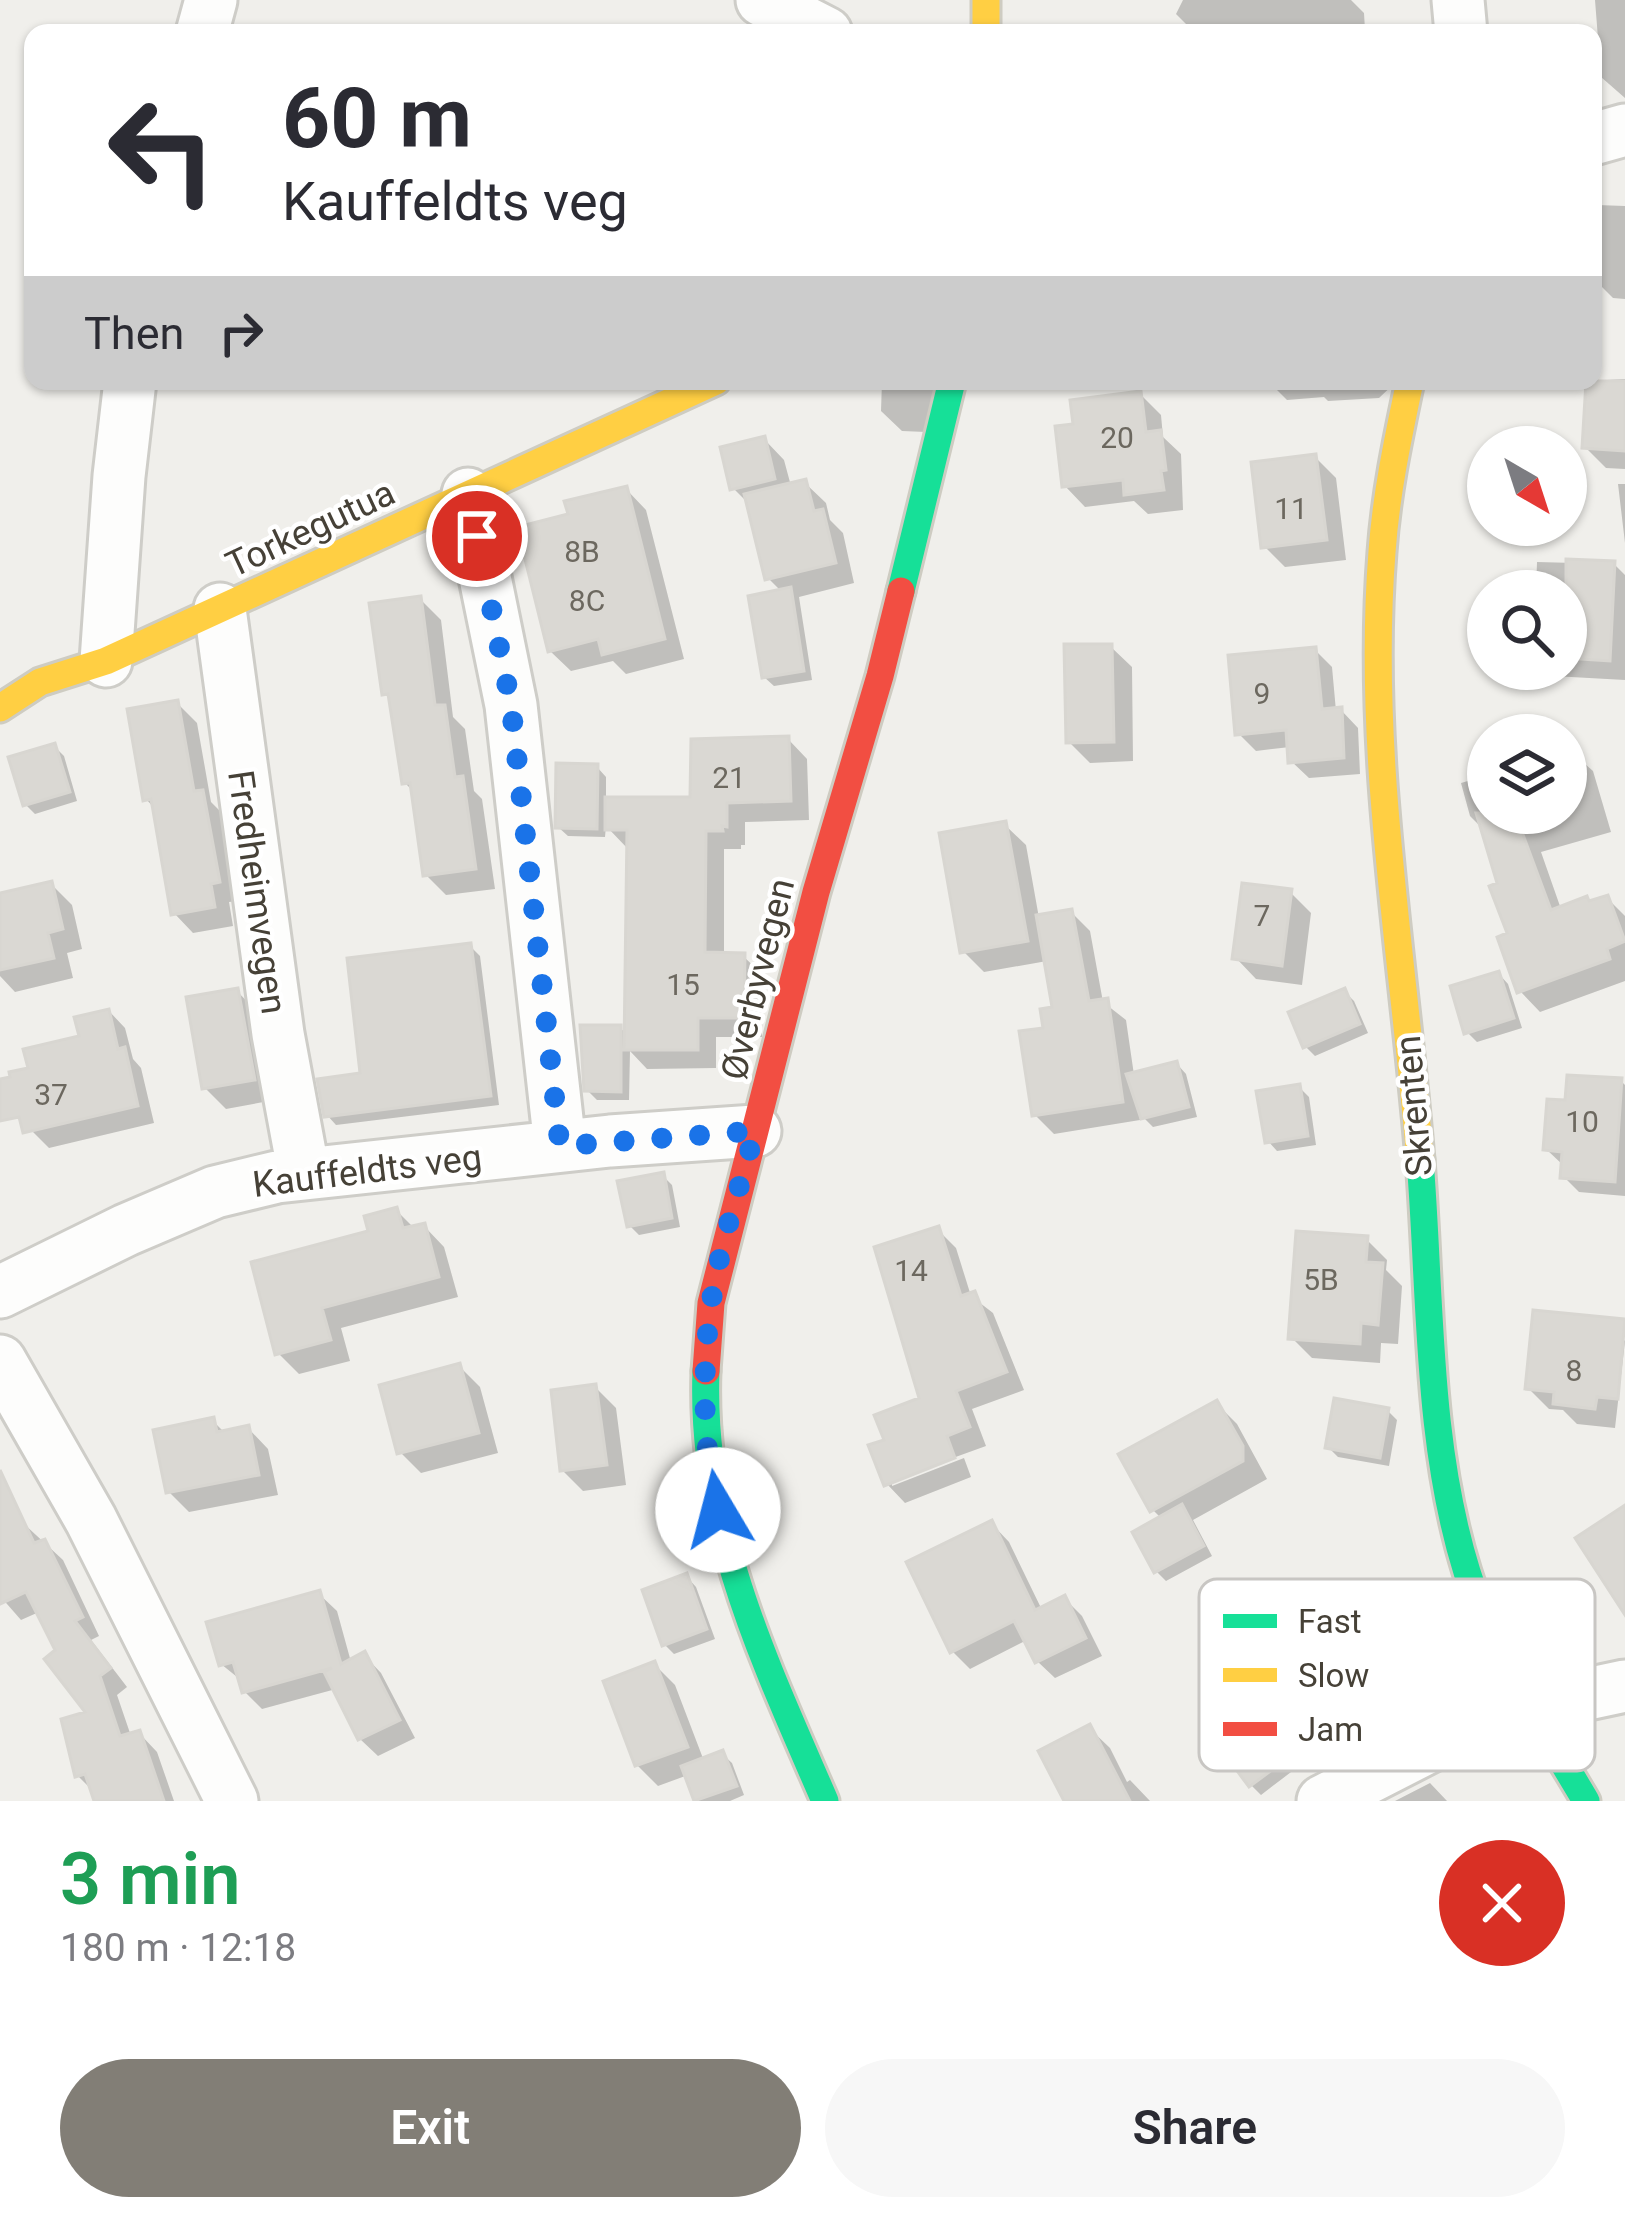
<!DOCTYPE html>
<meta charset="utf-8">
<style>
body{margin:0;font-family:Roboto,sans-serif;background:#f7f7f7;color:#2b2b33;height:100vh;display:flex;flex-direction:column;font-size:45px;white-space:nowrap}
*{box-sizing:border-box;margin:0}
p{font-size:39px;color:#7c7c81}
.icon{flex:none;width:66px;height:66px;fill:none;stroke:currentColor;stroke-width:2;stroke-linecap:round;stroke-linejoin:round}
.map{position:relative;height:1801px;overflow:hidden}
.panel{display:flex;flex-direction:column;background:#fff;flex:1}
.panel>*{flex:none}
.top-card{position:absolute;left:24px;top:24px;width:1578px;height:366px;border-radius:24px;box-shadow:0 3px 9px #0004;background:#fff;color:#2b2b33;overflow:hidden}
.needle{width:78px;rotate:141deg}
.controls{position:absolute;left:1467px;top:426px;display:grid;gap:24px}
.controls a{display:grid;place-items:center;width:120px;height:120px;border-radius:50%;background:#fff;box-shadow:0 3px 9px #0004;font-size:60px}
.pin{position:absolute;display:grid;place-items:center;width:102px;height:102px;color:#fff;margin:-51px;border:6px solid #fff;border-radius:50%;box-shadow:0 3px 12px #0007}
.me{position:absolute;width:132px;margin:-66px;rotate:352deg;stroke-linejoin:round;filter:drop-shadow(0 0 9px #0008)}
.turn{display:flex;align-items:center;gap:42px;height:252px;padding:0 60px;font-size:54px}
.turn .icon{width:156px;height:156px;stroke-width:2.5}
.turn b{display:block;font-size:84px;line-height:102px}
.then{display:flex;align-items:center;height:114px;padding:0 60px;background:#0003;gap:24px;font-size:45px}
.round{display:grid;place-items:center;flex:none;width:126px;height:126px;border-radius:63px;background:#f7f7f7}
.summary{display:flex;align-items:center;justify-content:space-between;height:204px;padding:0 60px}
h1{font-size:72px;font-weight:600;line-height:90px;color:#1e9e55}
.action{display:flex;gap:24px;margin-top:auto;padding:24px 60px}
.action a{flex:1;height:138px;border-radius:72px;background:#827e76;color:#fff;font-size:48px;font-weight:600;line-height:138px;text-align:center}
.action a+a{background:#f7f7f7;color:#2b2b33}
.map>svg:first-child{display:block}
.shadow{fill:#0003}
.building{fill:#dad8d3;stroke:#d8d6d1;stroke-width:3}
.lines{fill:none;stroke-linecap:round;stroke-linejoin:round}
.street-casing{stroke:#cecdc8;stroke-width:57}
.fast-casing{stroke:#ceccc2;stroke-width:33}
.slow-casing{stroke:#ceccc2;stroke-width:33}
.jam-casing{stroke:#ceccc2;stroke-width:33}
.street{stroke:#fdfdfc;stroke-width:51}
.fast{stroke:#16e098;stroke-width:27}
.slow{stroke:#ffcf43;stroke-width:27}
.jam{stroke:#f24e42;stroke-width:27}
.route{stroke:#1a73e8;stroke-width:21;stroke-dasharray:0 37.8}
.labels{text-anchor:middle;stroke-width:9;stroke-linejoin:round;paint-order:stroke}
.number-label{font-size:30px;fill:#6c685f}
.street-label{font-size:36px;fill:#464137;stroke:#fff}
.key{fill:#fff;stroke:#c8c6c3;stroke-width:3}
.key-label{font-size:33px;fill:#464137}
</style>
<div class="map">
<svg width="1625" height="1801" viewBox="0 0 1625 1801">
<rect width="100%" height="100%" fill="#f0efeb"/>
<path class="shadow" d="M 1183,0 L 1351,0 L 1364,13 L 1365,30 L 1425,26 L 1433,33 L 1195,33 L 1176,14 Z
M 1595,0 L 1625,0 L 1625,98 L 1601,77 Z
M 1597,205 L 1625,206 L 1625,299 L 1613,298 L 1593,278 Z
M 1625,379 L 1625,469 L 1606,468 L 1585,447 L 1589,381 Z
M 882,381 L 938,381 L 926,432 L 902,431 L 881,411 Z
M 1268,381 L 1397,381 L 1379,398 L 1328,401 L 1324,397 L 1287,400 Z
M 1140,394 L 1161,415 L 1163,437 L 1181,454 L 1183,510 L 1148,514 L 1134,501 L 1085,507 L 1065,486 L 1077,426 Z
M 764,439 L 784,460 L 791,486 L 805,483 L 826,503 L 830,520 L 843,533 L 854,583 L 799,597 L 812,680 L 774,686 L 764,677 L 782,592 L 768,578 L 750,505 L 733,488 Z
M 1315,457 L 1336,478 L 1346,560 L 1285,567 L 1264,546 Z
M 1618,484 L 1625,484 L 1625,543 Z
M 626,489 L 646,510 L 684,659 L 626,674 L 613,661 L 571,671 L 550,651 L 571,516 Z
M 1537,562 L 1614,564 L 1625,575 L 1625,680 L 1553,676 L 1546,669 L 1566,669 L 1566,591 L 1536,591 Z
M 420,599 L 441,620 L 453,717 L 465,729 L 474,791 L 482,799 L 495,889 L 446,895 L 425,874 L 414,792 L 405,783 L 392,701 L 385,694 Z
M 1111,647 L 1132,667 L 1133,761 L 1090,763 L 1069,742 Z
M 1315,650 L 1332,667 L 1336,711 L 1341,710 L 1358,728 L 1360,774 L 1309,778 L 1291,761 L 1290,747 L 1256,751 L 1238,733 Z
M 177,703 L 197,723 L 211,802 L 222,813 L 238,901 L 229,902 L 233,926 L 193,933 L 174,913 L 155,809 L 146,799 Z
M 1543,718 L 1560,735 L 1493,735 L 1492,731 Z
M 788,739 L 807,759 L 809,820 L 745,822 L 745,845 L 741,845 L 741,849 L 724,849 L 724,955 L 743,956 L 763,975 L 762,1037 L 716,1037 L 716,1068 L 647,1069 L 630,1051 L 629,1100 L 597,1100 L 587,1090 L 620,1028 L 628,1035 L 629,850 L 606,826 L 605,837 L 568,836 L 558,827 L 597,767 L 606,777 L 606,800 L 693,800 Z
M 55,747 L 64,756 L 77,801 L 35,814 L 25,804 Z
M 1566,747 L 1593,771 L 1611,832 L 1541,852 L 1561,909 L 1607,898 L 1625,916 L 1625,981 L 1540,1012 L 1520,991 L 1500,885 L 1484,830 L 1470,816 L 1461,783 L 1488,775 L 1488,813 L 1566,813 Z
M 1005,825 L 1026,845 L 1039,918 L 1071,912 L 1090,931 L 1103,1002 L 1126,1020 L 1134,1075 L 1177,1064 L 1186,1074 L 1197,1117 L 1153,1127 L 1139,1113 L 1140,1120 L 1054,1134 L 1035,1115 L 1046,1030 L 1056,1009 L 1047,961 L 984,972 L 963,951 Z
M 51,884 L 72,905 L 82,949 L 67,953 L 73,978 L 15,992 L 0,976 L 0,896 Z
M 1290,892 L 1311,913 L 1302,985 L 1256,979 L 1236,958 Z
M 470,946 L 480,956 L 499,1105 L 336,1125 L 327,1115 Z
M 1499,974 L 1508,984 L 1522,1028 L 1477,1042 L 1467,1032 Z
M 237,991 L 257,1012 L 274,1100 L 226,1109 L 205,1088 Z
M 1345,992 L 1354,1001 L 1368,1033 L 1315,1056 L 1305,1046 Z
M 108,1010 L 125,1028 L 133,1059 L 141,1068 L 154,1123 L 49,1148 L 31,1130 L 32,1070 L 82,1038 Z
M 1621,1081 L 1625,1085 L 1625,1196 L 1579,1192 L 1563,1176 L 1564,1166 L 1546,1149 Z
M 1299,1087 L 1309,1097 L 1316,1145 L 1277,1151 L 1268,1141 Z
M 663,1176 L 672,1185 L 680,1227 L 639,1235 L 629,1225 Z
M 396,1210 L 414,1228 L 424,1226 L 444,1247 L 458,1297 L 341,1328 L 350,1361 L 299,1374 L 278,1353 L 371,1233 Z
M 938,1230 L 956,1248 L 971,1296 L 993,1313 L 1024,1390 L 972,1409 L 986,1446 L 892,1480 L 892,1486 L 964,1458 L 971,1477 L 905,1503 L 887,1484 L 888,1441 L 923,1400 Z
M 1366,1239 L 1387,1260 L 1386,1270 L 1402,1286 L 1398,1344 L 1381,1343 L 1380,1363 L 1312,1358 L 1291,1337 Z
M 1605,1320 L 1625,1341 L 1615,1428 L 1577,1424 L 1563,1410 L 1549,1409 L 1528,1388 Z
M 459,1366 L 480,1387 L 498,1453 L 421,1473 L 400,1452 Z
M 595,1387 L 616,1408 L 626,1485 L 583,1491 L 562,1470 Z
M 1216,1403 L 1237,1424 L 1267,1479 L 1193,1520 L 1212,1556 L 1166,1581 L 1156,1571 L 1162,1519 L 1153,1510 Z
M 1388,1411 L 1397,1420 L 1389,1466 L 1338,1457 L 1328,1447 Z
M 213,1421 L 225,1433 L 248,1428 L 268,1449 L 278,1495 L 189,1512 L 169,1492 Z
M 23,1523 L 63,1560 L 99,1636 L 91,1640 L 127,1687 L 117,1695 L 131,1736 L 139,1733 L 157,1752 L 174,1801 L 97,1801 L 94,1792 L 77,1775 L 90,1714 L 39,1612 L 21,1620 L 0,1596 L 0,1534 Z
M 992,1524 L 1009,1542 L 1042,1610 L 1064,1598 L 1082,1616 L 1102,1656 L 1055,1678 L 1037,1661 L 1027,1640 L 970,1669 L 952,1651 Z
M 687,1577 L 696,1587 L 715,1639 L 674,1654 L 664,1644 Z
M 319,1594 L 337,1611 L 351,1662 L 364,1655 L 381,1673 L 415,1738 L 378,1756 L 360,1739 L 336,1689 L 262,1709 L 244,1691 L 242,1681 L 221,1664 Z
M 654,1664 L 675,1685 L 704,1761 L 722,1754 L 732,1763 L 744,1795 L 730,1801 L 698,1801 L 688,1775 L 658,1786 L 637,1765 Z
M 1264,1726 L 1295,1769 L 1261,1795 L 1251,1785 Z
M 1089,1728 L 1110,1748 L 1127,1782 L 1130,1780 L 1150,1801 L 1067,1801 Z
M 1430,1783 L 1447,1801 L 1395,1801 Z"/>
<path class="building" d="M 1586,381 L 1625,381 L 1625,451 L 1582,448 Z
M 1141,391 L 1146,432 L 1161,430 L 1166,470 L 1161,471 L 1164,490 L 1124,495 L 1123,480 L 1062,487 L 1055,426 L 1073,424 L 1070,400 Z
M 765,436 L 775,479 L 730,490 L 720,447 Z
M 1316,454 L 1327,540 L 1261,548 L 1251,462 Z
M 806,479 L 814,511 L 823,509 L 836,563 L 765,580 L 744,494 Z
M 627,486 L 665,639 L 602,655 L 598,639 L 548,652 L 517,527 L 568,514 L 564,501 Z
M 1566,559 L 1615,561 L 1610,661 L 1566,658 Z
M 791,587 L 804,671 L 762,678 L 748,596 Z
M 421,596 L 435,705 L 445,705 L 455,777 L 463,776 L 476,869 L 423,876 L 410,783 L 402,784 L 388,694 L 382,695 L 369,603 Z
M 1064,644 L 1112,644 L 1114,742 L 1066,743 Z
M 1316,647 L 1322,709 L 1342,707 L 1344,758 L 1288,763 L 1286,730 L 1235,735 L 1228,655 Z
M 178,700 L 194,791 L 203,790 L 220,882 L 211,884 L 215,907 L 171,915 L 151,799 L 143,801 L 127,709 Z
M 789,736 L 791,801 L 727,803 L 727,827 L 722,826 L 723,831 L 706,831 L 705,952 L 745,953 L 744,1018 L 698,1018 L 698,1050 L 624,1050 L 627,830 L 605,830 L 605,797 L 690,797 L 691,739 Z
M 55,743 L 70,792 L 23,806 L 8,757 Z
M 556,763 L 598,764 L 597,829 L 555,828 Z
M 1476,813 L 1515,813 L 1551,910 L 1587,896 L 1589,901 L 1608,895 L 1625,941 L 1607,949 L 1610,959 L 1517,993 L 1497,937 L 1507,933 L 1489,886 L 1497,883 Z
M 1006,821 L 1028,941 L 960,953 L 939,833 Z
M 52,881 L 63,929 L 48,933 L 54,958 L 0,970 L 0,893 Z
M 1242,883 L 1292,889 L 1282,966 L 1232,959 Z
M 1072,909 L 1089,1001 L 1108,998 L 1123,1102 L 1032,1116 L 1019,1031 L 1043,1028 L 1040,1009 L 1052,1007 L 1036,915 Z
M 471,943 L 491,1096 L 324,1117 L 317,1079 L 360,1073 L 347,958 Z
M 1499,971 L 1514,1018 L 1464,1034 L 1450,986 Z
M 238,988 L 255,1080 L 202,1089 L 186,997 Z
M 1345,988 L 1360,1024 L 1303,1048 L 1288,1012 Z
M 109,1009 L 118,1049 L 125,1047 L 138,1106 L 23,1133 L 19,1117 L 0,1121 L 0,1079 L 10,1077 L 9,1072 L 28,1068 L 23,1049 L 79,1036 L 74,1017 Z
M 580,1025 L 621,1025 L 621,1092 L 584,1091 Z
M 1177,1061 L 1189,1107 L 1141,1119 L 1126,1074 Z
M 1567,1075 L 1622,1078 L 1615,1182 L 1560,1178 L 1562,1152 L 1543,1150 L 1547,1099 L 1565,1100 Z
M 1300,1084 L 1308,1136 L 1265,1143 L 1256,1091 Z
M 664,1172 L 672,1218 L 627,1227 L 617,1181 Z
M 397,1207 L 403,1228 L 425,1223 L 439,1277 L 322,1308 L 331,1340 L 275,1355 L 251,1262 L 368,1231 L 364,1216 Z
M 939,1226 L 961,1296 L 975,1291 L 1007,1372 L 956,1391 L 970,1427 L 947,1436 L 955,1458 L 884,1486 L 868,1445 L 884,1440 L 874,1415 L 919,1398 L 874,1247 Z
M 1296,1231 L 1368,1236 L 1366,1262 L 1383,1263 L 1378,1325 L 1361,1323 L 1360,1344 L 1288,1339 Z
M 1533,1310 L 1625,1319 L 1618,1399 L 1597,1397 L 1595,1409 L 1553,1404 L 1554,1392 L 1525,1389 Z
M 460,1363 L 479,1433 L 397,1454 L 379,1385 Z
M 596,1384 L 607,1465 L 560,1471 L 551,1390 Z
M 1334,1398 L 1389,1408 L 1380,1458 L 1325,1448 Z
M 1217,1400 L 1243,1446 L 1243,1461 L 1150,1512 L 1118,1454 Z
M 214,1417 L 217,1432 L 249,1425 L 259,1475 L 166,1493 L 153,1430 Z
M 0,1470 L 34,1543 L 45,1539 L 83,1617 L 75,1621 L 111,1668 L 100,1676 L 120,1736 L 140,1730 L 164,1801 L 94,1801 L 85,1774 L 75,1777 L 61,1719 L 85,1712 L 44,1659 L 55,1650 L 26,1592 L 0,1604 Z
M 1182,1504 L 1204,1546 L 1154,1573 L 1132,1532 Z
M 1625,1505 L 1625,1615 L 1575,1538 Z
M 992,1520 L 1035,1610 L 1065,1595 L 1086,1638 L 1035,1663 L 1014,1621 L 950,1653 L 906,1562 Z
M 687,1573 L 707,1629 L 662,1646 L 642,1590 Z
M 320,1590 L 341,1664 L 365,1651 L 400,1720 L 358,1740 L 324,1672 L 332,1668 L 242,1693 L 233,1662 L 219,1666 L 206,1622 Z
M 655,1661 L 688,1747 L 635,1766 L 603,1681 Z
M 1255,1713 L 1288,1758 L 1249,1787 L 1215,1741 Z
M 1090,1724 L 1130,1801 L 1064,1801 L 1038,1751 Z
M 723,1750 L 737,1786 L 694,1801 L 681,1766 Z"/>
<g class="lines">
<g class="street-casing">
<path id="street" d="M 762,0 L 826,33
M 1458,0 L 1461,33
M 202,33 L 211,0
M 1593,139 L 1625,130
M 468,494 L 511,705 L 560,1146
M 220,609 L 278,1034 L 304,1174
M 106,661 L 119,476 L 130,381
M 0,1292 L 126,1230 L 215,1192 L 277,1177 L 610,1141 L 755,1131
M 0,1361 L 91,1520 L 232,1801
M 1323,1801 L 1446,1738 L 1531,1706 L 1625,1686"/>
</g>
<g class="fast-casing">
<path id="fast" d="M 901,591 L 952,381
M 1420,1160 C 1431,1296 1426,1441 1467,1572 C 1493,1654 1543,1728 1586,1801
M 706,1371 C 700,1528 764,1660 825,1801"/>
</g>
<g class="slow-casing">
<path id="slow" d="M 986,0 L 986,33
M 1410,381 C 1398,438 1386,494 1382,552 C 1366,755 1404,958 1420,1160
M 0,708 L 40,682 L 106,661 L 716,381"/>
</g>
<g class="jam-casing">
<path id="jam" d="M 706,1371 L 711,1303 L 816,892 L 880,676 L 901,591"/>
</g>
<use href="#street" class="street"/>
<use href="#fast" class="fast"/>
<use href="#slow" class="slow"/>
<use href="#jam" class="jam"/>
</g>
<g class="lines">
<path class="route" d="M 477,536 L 511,705 L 560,1146 L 755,1131 C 740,1188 719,1246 711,1304 C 702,1365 702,1452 718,1510"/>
</g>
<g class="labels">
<g class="number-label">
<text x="1117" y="448">20</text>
<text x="1291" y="519">11</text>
<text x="582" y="562">8B</text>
<text x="587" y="611">8C</text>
<text x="1262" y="704">9</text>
<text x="729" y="788">21</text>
<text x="1262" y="926">7</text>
<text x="683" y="995">15</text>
<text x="51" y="1105">37</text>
<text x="1582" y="1132">10</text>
<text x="911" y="1281">14</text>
<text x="1321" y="1290">5B</text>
<text x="1574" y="1381">8</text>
</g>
<g class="street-label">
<text transform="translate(310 528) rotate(-25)" y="13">Torkegutua</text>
<text transform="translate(258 892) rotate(82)" y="13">Fredheimvegen</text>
<text transform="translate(757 979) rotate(-76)" y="13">Øverbyvegen</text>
<text transform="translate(1413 1106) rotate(-95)" y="13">Skrenten</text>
<text transform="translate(367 1170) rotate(-7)" y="13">Kauffeldts veg</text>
</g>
</g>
<rect x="1199" y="1579" width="396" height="192" rx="18" class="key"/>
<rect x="1223" y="1614" width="54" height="14" fill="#16e098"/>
<rect x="1223" y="1668" width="54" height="14" fill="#ffcf43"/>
<rect x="1223" y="1722" width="54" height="14" fill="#f24e42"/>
<g class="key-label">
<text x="1298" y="1633">Fast</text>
<text x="1298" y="1687">Slow</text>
<text x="1298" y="1741">Jam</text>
</g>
</svg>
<div class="controls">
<a><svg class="needle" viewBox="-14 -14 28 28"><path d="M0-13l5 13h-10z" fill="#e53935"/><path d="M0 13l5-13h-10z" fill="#7c7c81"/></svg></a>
<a><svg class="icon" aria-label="search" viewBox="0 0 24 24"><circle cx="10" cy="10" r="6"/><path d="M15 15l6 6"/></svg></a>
<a><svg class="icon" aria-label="layers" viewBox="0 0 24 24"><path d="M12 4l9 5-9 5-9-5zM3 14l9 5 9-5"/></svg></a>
</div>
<div class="pin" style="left:477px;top:536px;background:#d93025"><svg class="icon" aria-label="arrive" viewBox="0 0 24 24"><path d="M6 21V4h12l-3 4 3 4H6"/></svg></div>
<svg class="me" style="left:718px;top:1510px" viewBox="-20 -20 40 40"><circle r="19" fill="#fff"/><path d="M0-13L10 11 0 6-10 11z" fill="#1a73e8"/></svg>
<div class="top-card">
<div class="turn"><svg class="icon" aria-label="left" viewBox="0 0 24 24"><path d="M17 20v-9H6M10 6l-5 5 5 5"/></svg><div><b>60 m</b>Kauffeldts veg</div></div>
<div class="then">Then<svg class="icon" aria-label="right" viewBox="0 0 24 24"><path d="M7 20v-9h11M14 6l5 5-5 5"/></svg></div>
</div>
</div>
<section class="panel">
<div class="summary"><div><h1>3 min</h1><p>180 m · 12:18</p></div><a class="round" style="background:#d93025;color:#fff"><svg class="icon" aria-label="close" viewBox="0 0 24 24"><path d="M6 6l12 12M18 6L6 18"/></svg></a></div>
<div class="action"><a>Exit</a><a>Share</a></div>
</section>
